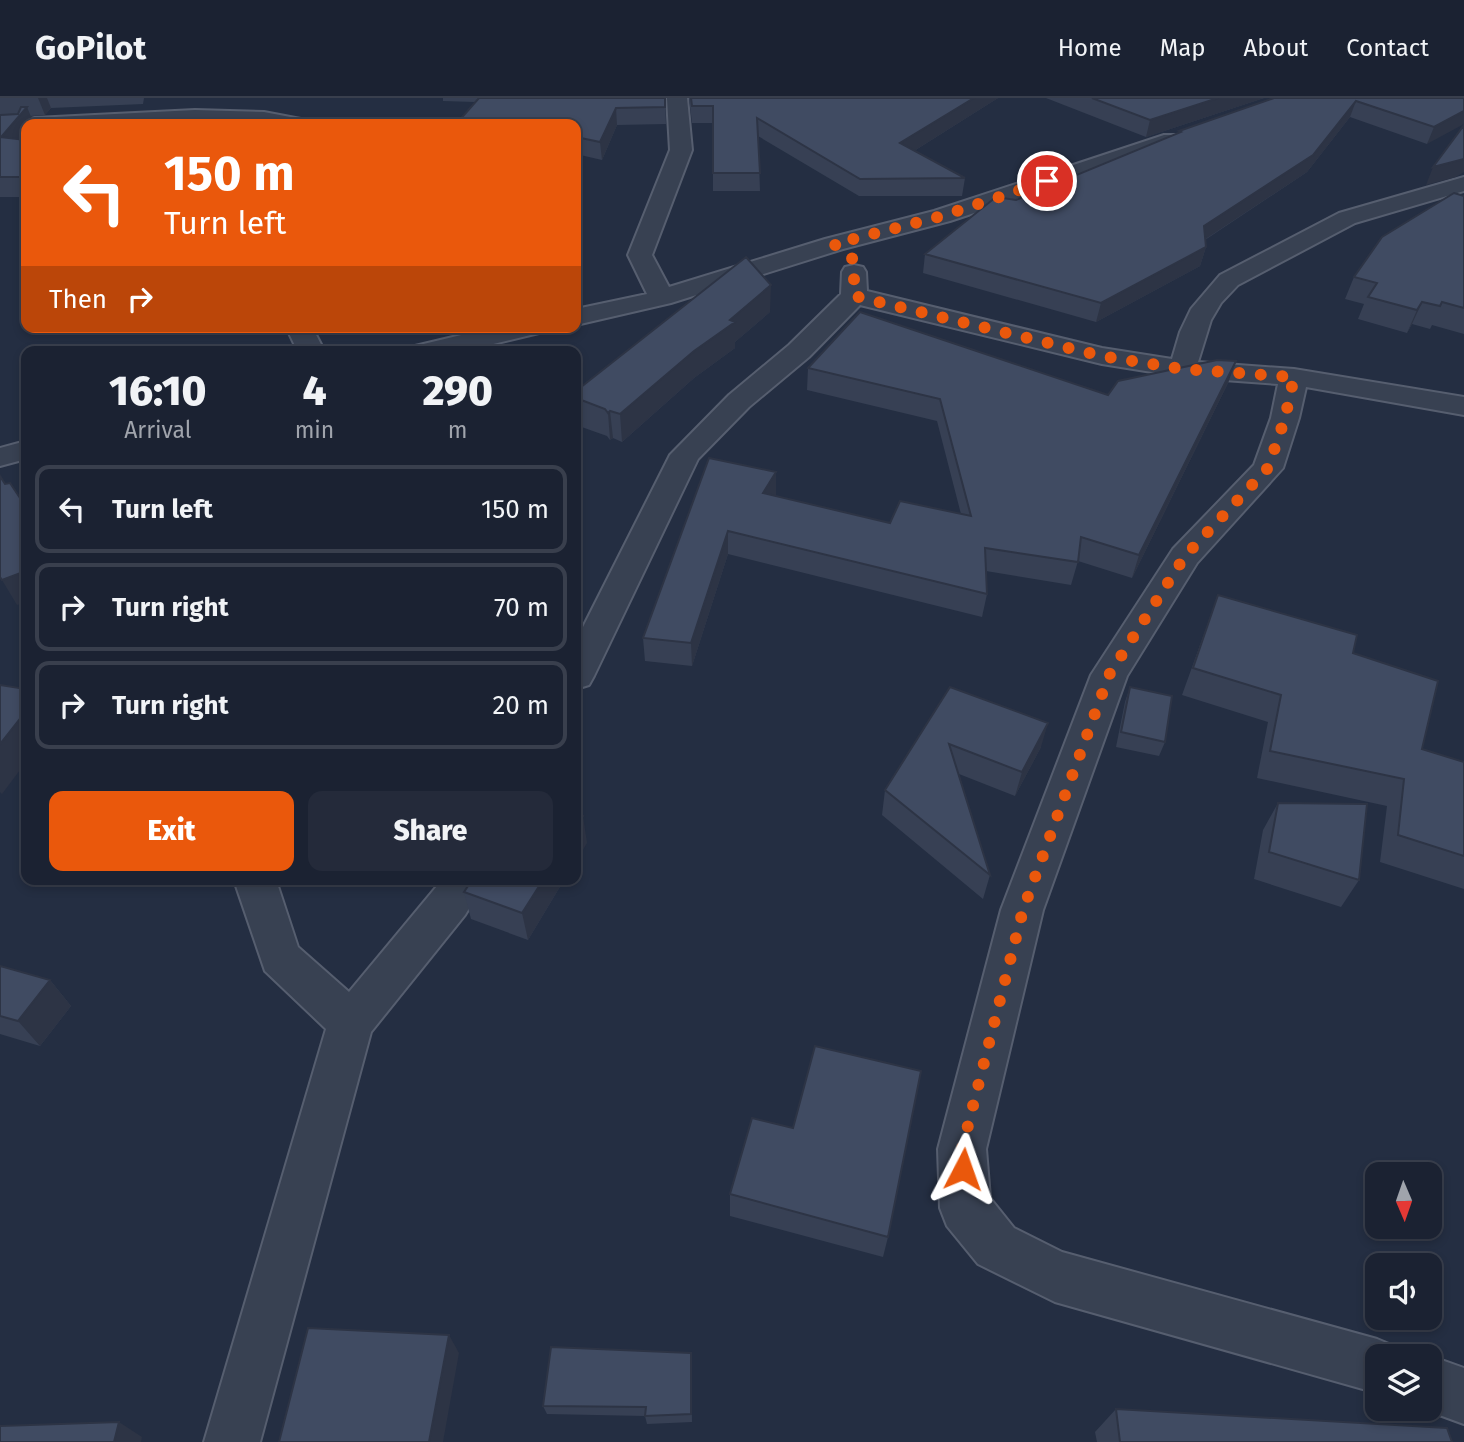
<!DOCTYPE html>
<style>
body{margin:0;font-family:"Fira Sans",sans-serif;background:#242a3a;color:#f1f3f6;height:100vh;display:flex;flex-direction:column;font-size:26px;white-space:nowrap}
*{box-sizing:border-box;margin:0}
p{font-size:23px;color:#a0a4ac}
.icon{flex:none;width:38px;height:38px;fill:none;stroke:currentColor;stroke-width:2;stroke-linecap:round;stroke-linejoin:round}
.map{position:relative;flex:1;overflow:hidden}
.panel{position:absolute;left:21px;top:248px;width:560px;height:539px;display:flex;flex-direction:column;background:#1b2232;border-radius:14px;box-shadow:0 4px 10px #0003,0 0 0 2px #393f4d}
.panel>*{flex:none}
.top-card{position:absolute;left:21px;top:21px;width:560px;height:214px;border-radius:14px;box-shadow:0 4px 10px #0003,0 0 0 2px #393f4d;background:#ea580c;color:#fff;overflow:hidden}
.needle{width:46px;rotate:178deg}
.controls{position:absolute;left:1365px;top:1064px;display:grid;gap:14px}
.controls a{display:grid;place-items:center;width:77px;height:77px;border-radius:14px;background:#1b2232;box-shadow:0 4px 10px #0003,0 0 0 2px #393f4d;font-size:35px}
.pin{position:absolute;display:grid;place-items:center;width:60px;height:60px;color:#fff;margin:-30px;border:4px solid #fff;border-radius:50%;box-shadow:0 2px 7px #0007}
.me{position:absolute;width:77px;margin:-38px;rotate:4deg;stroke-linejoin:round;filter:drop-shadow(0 0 5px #0008)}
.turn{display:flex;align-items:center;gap:24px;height:147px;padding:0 28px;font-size:32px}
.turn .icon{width:91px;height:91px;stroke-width:2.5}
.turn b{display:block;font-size:49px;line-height:60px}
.then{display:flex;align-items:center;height:66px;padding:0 28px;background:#0003;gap:14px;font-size:26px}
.eta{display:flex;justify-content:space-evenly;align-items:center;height:119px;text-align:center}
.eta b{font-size:42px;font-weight:800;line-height:49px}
.action{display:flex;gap:14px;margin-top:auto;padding:14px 28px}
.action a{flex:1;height:80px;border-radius:14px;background:#ea580c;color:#fff;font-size:28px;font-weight:800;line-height:80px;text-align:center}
.action a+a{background:#242a3a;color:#f1f3f6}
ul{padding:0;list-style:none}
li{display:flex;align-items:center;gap:21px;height:88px;margin:0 14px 10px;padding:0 14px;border:4px solid #393f4d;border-radius:14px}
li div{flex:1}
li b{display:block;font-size:26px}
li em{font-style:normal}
header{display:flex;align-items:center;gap:42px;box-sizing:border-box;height:98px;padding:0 35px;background:#1b2232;border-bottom:2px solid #393f4d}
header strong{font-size:33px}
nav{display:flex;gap:38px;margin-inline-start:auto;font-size:24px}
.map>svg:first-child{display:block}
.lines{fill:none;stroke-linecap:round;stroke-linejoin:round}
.minor-casing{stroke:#565e6f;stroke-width:4}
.minor{fill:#384152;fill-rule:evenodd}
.wall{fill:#374054}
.shaded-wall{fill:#2d3445}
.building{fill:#404b62;stroke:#2d3445;stroke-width:2}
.route{stroke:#ea580c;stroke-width:12;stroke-dasharray:0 21.6}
</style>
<header>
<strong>GoPilot</strong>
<nav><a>Home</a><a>Map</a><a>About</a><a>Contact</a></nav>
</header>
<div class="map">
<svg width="1464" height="1344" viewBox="0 0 1464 1344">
<rect width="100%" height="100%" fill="#242e42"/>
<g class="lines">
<g class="minor-casing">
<path id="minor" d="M 667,0 L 687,0 L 692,52 L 652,157 L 669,189 L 825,141 L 934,113 L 1164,37 L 1180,37 L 1183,42 L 1180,47 L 950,123 L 843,151 L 671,205 L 576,227 L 576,211 L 647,196 L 628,157 L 670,52 Z
M 195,12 L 264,14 L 306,22 L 309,26 L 26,26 L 26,28 L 25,26 L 28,22 L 35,20 Z
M 1464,79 L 1464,93 L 1355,125 L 1238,187 L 1221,205 L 1211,222 L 1198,264 L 1294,271 L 1464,299 L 1464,317 L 1306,289 L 1299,320 L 1283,370 L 1197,465 L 1127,578 L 1043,812 L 986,1051 L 990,1100 L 1014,1130 L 1062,1154 L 1377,1241 L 1396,1249 L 1400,1258 L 1377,1258 L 1377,1295 L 1055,1204 L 978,1166 L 947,1128 L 940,1110 L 938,1051 L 1001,812 L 1091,577 L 1173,451 L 1254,367 L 1271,320 L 1278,286 L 1183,279 L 1102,266 L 860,207 L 809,259 L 749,309 L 698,361 L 594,578 L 589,587 L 576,591 L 576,543 L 670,357 L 729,297 L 789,247 L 841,196 L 842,174 L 845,169 L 854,167 L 863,169 L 866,174 L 867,193 L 1102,250 L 1172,261 L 1180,234 L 1191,211 L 1220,177 L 1339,115 Z
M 286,229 L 312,229 L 325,254 L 298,254 Z
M 495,229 L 543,229 L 539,235 L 460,254 L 412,254 L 415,248 Z
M 26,343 L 26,361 L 0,368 L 0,350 Z
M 234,782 L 276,782 L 298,849 L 349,894 L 442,782 L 486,782 L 465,817 L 371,934 L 260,1344 L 204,1344 L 326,931 L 265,873 Z
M 1430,1258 L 1464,1270 L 1464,1326 L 1423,1311 L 1430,1311 Z"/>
</g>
<use href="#minor" class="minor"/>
</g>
<path class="wall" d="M 0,0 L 144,0 L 143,6 L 51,10 L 45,17 L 31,18 L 34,26 L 26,26 L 26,39 L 24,42 L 26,42 L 26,99 L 0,99 Z
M 443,0 L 665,0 L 666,26 L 617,27 L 602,62 L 576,56 L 576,26 L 475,4 L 443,3 Z
M 689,0 L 998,0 L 914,53 L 965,80 L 962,98 L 859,98 L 758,38 L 760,93 L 713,93 L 713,25 L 692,25 Z
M 1046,0 L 1264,0 L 1146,39 Z
M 1274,0 L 1464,0 L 1427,46 L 1350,19 L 1307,74 L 1205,142 L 1206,149 L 1200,168 L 1096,224 L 923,175 L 925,156 L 1016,102 L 1178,36 L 1179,33 Z
M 1464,98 L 1464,236 L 1432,227 L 1430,231 L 1412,226 L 1407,235 L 1358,221 L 1364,206 L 1345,201 L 1354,179 Z
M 770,214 L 735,244 L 735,250 L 694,280 L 622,344 L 613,340 L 610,342 L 607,338 L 576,327 L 576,293 Z
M 1236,263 L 1228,285 L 1132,480 L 1078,463 L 1071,487 L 986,473 L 987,496 L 982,519 L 728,456 L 692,568 L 645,563 L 643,540 L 709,360 L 776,397 L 775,398 L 890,425 L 961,416 L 937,323 L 807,292 L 808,270 L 1108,297 Z
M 1218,497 L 1353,555 L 1422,651 L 1464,664 L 1464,791 L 1380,764 L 1387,708 L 1257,680 L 1268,624 L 1182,597 Z
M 950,589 L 1041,649 L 1015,698 L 959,676 L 990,777 L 983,801 L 882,717 L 885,692 Z
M 1130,589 L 1165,644 L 1159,658 L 1116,649 L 1125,604 Z
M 1278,705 L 1359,782 L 1341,809 L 1254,781 L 1263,732 Z
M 472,782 L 564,782 L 528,842 L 471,821 L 464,794 Z
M 0,868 L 50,882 L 71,908 L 40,948 L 0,936 Z
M 730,1096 L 888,1139 L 883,1159 L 730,1118 Z
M 691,1255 L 692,1324 L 647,1326 L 645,1318 L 547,1316 L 543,1308 Z
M 1116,1311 L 1452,1344 L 1097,1344 L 1095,1334 Z"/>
<path class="shaded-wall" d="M 38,0 L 47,0 L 51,10 L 45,17 Z
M 974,0 L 998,0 L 898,63 L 900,45 Z
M 1218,0 L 1264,0 L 1146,39 L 1150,22 Z
M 1356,3 L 1350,19 L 1307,74 L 1198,146 L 1204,128 Z
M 27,9 L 34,26 L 26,26 L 26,39 L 10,59 L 1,39 Z
M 616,10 L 617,27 L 602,62 L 600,44 Z
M 1464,13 L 1464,26 L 1427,46 L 1434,29 Z
M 1464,61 L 1464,74 L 1456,79 L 1426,87 L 1433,69 Z
M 1206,149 L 1200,168 L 1096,224 L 1101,205 Z
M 771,187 L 770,214 L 735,244 L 735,250 L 694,280 L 622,344 L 620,316 Z
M 1422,204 L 1412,226 L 1407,235 L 1417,212 Z
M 1236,263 L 1228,285 L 1132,480 L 1139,457 Z
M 610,313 L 613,340 L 610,342 L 608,315 Z
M 776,374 L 776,397 L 763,418 L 763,395 Z
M 728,433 L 728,456 L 692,568 L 691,545 Z
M 26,473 L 26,504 L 17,507 L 2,482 Z
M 26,613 L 26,664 L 2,696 L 0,694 L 0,646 Z
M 1048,625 L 1041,649 L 1015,698 L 1022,674 Z
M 583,718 L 587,745 L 576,764 L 576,729 Z
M 543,782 L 564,782 L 528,842 L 522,815 Z
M 50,882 L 71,908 L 40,948 L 18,923 Z
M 449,1237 L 459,1255 L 443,1344 L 429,1344 Z
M 119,1324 L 142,1339 L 141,1344 L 114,1344 Z"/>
<path class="building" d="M 479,0 L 665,0 L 665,9 L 616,10 L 600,44 L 576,39 L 576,26 L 456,26 Z
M 691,0 L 974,0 L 900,45 L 965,80 L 860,81 L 757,20 L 760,75 L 713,75 L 713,8 L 692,8 Z
M 1092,0 L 1218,0 L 1150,22 Z
M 1274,0 L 1464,0 L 1464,13 L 1434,29 L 1356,3 L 1313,57 L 1204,128 L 1206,149 L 1101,205 L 925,156 L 996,99 L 1016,102 L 1181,34 L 1179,33 Z
M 21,9 L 27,9 L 1,39 L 26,42 L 26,79 L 0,79 L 0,17 L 18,16 Z
M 1464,27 L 1464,61 L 1433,69 Z
M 1454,95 L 1464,98 L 1464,210 L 1442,204 L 1440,208 L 1422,204 L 1417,212 L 1368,199 L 1377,185 L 1354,179 L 1382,139 Z
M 746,159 L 771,187 L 730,222 L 735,224 L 694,253 L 620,316 L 610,313 L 608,315 L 605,311 L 576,300 L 576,293 Z
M 860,214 L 1108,297 L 1118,283 L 1217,262 L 1236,263 L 1139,457 L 1081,439 L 1078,464 L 985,450 L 987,496 L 728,433 L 691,545 L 643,540 L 709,360 L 776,374 L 763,395 L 890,425 L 900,403 L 971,418 L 940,301 L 808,270 Z
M 0,378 L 5,386 L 10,385 L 26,409 L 26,473 L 2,482 L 0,479 Z
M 1218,497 L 1357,537 L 1353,555 L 1438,583 L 1422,651 L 1464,664 L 1464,758 L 1398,737 L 1404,681 L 1270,653 L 1281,597 L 1193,570 Z
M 0,587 L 26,591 L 26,613 L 0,646 Z
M 950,589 L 1048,625 L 1022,674 L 949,646 L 990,777 L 885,692 Z
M 1130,589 L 1172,598 L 1165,644 L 1121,634 Z
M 1278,705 L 1367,706 L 1359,782 L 1269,754 Z
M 576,715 L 583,718 L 576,729 Z
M 472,782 L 543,782 L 522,815 L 464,794 Z
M 0,868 L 50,882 L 18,923 L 0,918 Z
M 815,948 L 921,973 L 888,1139 L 730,1096 L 752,1020 L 793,1030 Z
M 308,1230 L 449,1237 L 429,1344 L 279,1344 Z
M 551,1249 L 691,1255 L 691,1316 L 645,1318 L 646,1309 L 543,1308 Z
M 1116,1311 L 1447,1330 L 1452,1344 L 1120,1344 Z
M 119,1324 L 114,1344 L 0,1344 L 0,1328 Z"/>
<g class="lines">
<path class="route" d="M 963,1071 L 962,1051 L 1023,812 L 1109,577 L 1185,458 L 1268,370 L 1285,320 L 1294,279 L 1182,271 L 1102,258 L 854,198 L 854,162 L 834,146 L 942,118 L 1047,83"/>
</g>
</svg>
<div class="controls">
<a><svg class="needle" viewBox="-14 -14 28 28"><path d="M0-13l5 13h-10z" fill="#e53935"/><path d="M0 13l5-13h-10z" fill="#a0a4ac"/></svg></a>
<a><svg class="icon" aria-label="sound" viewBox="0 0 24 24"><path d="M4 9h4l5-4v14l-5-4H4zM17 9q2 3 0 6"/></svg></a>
<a><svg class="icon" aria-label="layers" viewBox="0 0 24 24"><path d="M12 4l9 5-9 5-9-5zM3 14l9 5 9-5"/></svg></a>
</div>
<div class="pin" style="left:1047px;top:83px;background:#d93025"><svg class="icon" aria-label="arrive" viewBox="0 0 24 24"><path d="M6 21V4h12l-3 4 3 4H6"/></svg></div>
<svg class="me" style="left:963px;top:1071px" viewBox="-20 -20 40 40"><path d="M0-17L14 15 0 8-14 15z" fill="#ea580c" stroke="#fff" stroke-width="4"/></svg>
<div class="top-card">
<div class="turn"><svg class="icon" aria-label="left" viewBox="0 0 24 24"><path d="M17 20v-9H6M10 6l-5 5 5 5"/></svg><div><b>150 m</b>Turn left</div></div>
<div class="then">Then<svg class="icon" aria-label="right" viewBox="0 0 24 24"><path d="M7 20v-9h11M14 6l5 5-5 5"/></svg></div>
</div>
<section class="panel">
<div class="eta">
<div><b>16:10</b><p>Arrival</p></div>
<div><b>4</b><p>min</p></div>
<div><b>290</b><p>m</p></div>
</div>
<ul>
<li><svg class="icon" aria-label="left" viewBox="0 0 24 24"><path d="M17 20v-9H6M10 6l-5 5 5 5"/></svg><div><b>Turn left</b></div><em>150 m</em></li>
<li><svg class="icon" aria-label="right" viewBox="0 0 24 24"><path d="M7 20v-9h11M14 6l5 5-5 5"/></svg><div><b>Turn right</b></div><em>70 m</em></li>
<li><svg class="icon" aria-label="right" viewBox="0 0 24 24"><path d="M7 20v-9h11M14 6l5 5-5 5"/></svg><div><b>Turn right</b></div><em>20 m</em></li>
</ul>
<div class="action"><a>Exit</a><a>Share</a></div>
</section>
</div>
